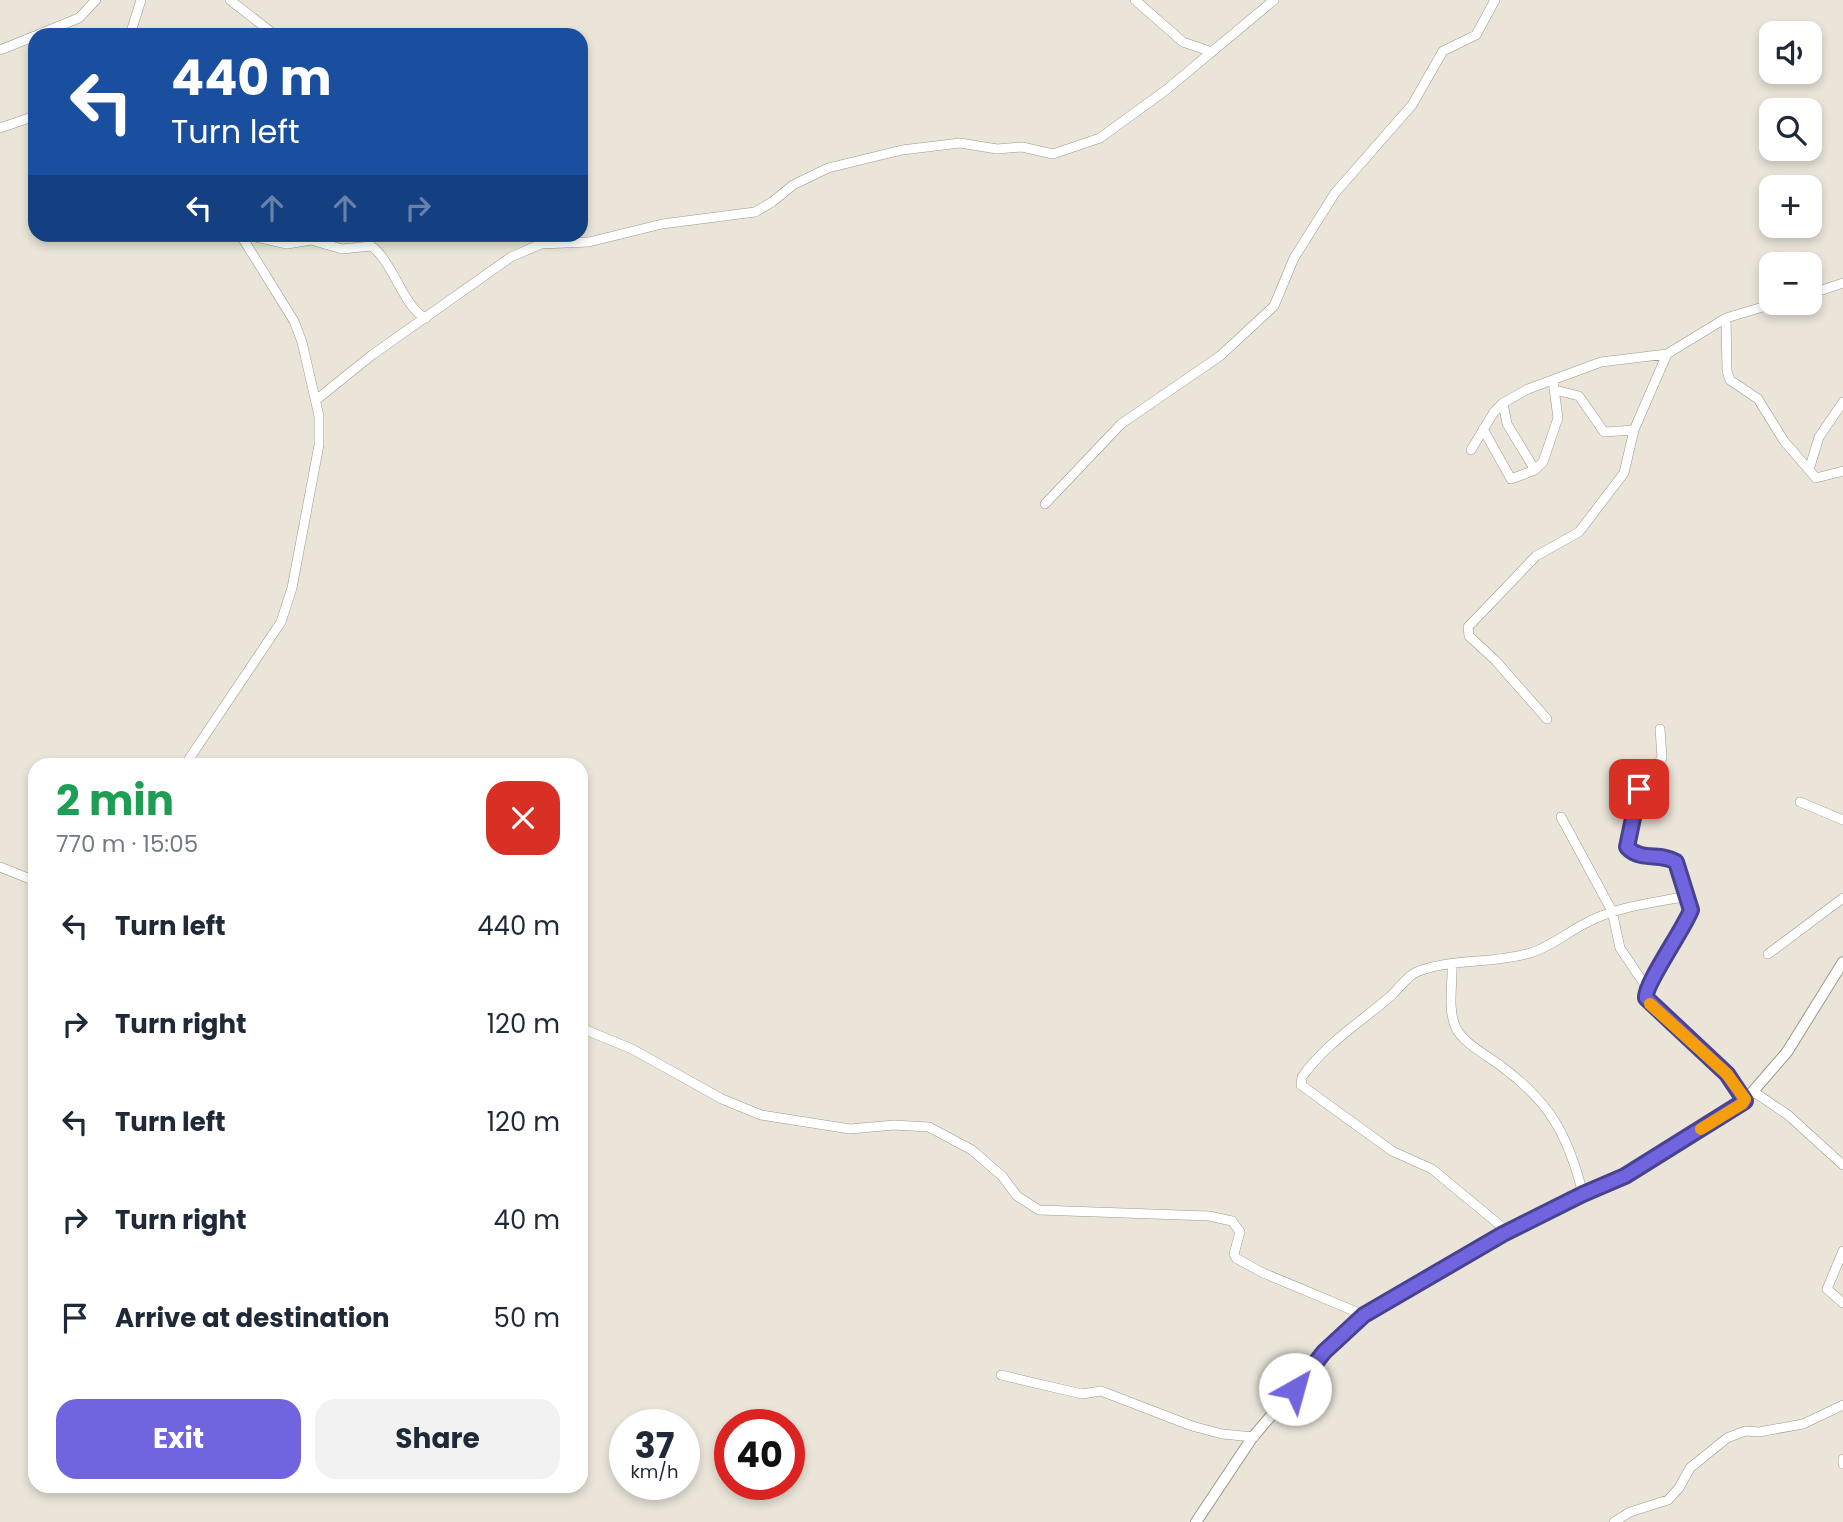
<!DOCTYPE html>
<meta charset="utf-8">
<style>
body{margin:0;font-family:Poppins,sans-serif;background:#f2f2f3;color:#1f2937;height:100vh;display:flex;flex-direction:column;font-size:26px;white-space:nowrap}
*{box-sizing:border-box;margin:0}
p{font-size:23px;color:#747a83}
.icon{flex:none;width:38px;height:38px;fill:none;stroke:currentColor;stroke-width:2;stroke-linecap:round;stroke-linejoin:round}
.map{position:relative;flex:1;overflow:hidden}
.details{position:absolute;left:28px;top:758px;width:560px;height:735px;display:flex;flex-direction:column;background:#fff;border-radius:21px;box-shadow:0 4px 10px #0003}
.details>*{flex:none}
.hud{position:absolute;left:28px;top:28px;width:560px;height:214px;border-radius:21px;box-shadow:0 4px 10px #0003;background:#1a4fa0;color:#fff;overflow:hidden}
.buttons{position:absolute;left:1759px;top:21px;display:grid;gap:14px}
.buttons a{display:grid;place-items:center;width:63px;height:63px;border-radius:14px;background:#fff;box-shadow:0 4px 10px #0003;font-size:35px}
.speed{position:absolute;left:609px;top:1409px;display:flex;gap:14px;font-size:35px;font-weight:700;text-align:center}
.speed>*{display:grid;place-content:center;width:91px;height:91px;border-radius:50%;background:#fff;box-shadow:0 4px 10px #0003;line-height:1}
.speed small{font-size:18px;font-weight:400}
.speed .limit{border:10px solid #d22;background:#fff;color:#111}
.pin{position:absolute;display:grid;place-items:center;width:60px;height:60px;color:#fff;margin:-30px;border-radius:14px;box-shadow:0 4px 10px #0006}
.me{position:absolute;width:77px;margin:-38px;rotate:38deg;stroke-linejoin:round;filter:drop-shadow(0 0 5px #0008)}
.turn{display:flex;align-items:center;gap:24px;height:147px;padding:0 28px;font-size:32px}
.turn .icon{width:91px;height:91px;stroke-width:2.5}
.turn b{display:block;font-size:49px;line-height:60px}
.lanes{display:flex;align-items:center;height:66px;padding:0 28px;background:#0003;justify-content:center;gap:35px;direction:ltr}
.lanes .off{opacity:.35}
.round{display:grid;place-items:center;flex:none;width:74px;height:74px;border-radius:21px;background:#f2f2f3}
.summary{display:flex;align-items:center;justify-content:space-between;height:119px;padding:0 28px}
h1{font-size:42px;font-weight:700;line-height:52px;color:#1e9e55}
.primary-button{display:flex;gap:14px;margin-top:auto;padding:14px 28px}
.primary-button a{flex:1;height:80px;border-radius:21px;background:#7165df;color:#fff;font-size:28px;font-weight:700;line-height:80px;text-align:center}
.primary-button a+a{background:#f2f2f3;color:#1f2937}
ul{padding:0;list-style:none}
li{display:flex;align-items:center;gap:21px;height:98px;padding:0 28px}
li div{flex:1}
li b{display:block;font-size:26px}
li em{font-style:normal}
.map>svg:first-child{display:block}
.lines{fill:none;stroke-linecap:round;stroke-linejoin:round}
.minor-casing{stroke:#9d988d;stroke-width:10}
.tertiary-casing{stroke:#9d988d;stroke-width:12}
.minor{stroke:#fff;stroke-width:9}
.tertiary{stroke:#fff;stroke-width:10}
.route-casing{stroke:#494291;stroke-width:18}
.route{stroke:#7165df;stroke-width:12}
.slow{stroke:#f59e0b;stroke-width:12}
</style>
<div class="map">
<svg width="1843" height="1522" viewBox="0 0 1843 1522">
<rect width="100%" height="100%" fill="#eae4d9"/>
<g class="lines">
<g class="minor-casing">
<path id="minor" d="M 230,0 L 275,35
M 1135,0 L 1183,42 L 1212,52
M 37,35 L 79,18 L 96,0
M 130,35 L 141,0
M 0,50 L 35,36
M 0,128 L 35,116
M 242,234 L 287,244 L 311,240 L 342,249 L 371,246 C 393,261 404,309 426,318
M 1810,294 L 1843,283
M 1726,318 L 1727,371 L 1730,380 L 1758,399 L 1784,441 L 1816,478 L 1843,471
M 1555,390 L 1579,396 L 1604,432 L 1634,430
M 316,400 L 372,355 L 511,257 L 541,244 L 589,242 L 662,224 L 755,212 L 772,202 L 793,185 L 828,168 L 902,150 L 960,143 L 997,149 L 1022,147 L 1053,154 L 1100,138 L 1166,90 L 1274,0
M 1503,403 L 1507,424 L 1535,470
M 1483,429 L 1511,479 L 1535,470 L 1543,462 L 1558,418 L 1553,381
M 1471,450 L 1494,412 L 1503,403 L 1528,389 L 1601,362 L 1667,354 L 1726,318 L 1776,303
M 1809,470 L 1819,437 L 1843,402
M 1045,504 L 1121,424 L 1220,356 L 1274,306 L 1294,258 L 1335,193 L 1412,105 L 1443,51 L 1476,35 L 1495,0
M 1547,719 L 1495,660 L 1469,636 L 1468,627 L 1536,556 L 1579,532 L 1624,473 L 1634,430 L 1667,354
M 1660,729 L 1662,758 L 1636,795 L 1626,841 L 1627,847 C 1641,862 1660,852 1676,862 L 1691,910 L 1645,995 L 1651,1005 L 1727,1074 L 1746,1101
M 185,765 L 281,622 L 292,588 L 319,445 L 319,416 L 302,342 L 294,321 L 240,234
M 1800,802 L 1843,820
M 1561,817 L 1612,911 L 1620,948 L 1647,988
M 0,867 L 35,881
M 1768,954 L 1843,898
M 1452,964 C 1453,984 1447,1009 1456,1028 C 1463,1043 1488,1056 1501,1066 C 1550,1102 1568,1135 1583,1194
M 581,1028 L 632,1049 L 722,1099 L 761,1115 L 850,1129 L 894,1125 L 929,1127 L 972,1150 L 1002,1176 L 1017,1196 L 1039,1210 L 1209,1216 L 1232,1221 L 1240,1232 L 1234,1254 L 1236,1258 L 1261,1272 L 1364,1315
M 1754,1092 L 1788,1115 L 1843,1165
M 1507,1231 L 1432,1169 L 1392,1151 L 1301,1085 L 1302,1077 C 1326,1043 1361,1022 1392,995 C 1400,987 1409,974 1419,971 C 1455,958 1493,964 1530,953 C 1551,947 1566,933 1586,923 C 1617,906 1654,903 1688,896
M 1843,1251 L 1827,1289 L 1843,1303
M 1001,1375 L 1082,1394 L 1101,1391 L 1192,1426 L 1222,1434 L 1254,1437
M 1843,1459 L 1843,1464
M 1614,1522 L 1630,1512 L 1668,1500 L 1679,1488 L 1690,1468 L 1727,1438 L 1745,1431 L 1759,1432 L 1803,1424 L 1843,1405"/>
</g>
<g class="tertiary-casing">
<path id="tertiary" d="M 1196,1522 L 1252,1438 L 1341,1334 L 1364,1315 L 1503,1234 L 1583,1194 L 1625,1176 L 1742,1104 L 1787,1052 L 1843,962"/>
</g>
<use href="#minor" class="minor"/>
<use href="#tertiary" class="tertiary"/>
</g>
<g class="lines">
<g class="route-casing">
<path id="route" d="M 1295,1389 L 1324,1352 L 1364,1315 L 1503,1234 L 1583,1194 L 1625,1176 L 1745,1101 L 1727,1074 L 1646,998 C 1644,985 1684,929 1691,910 L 1676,862 C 1660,852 1641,862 1627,847 L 1639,789"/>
</g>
<use href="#route" class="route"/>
<path class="slow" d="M 1650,1004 L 1727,1074 L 1745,1099 L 1742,1104 L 1701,1129"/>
</g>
</svg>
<div class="buttons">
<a><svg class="icon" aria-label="sound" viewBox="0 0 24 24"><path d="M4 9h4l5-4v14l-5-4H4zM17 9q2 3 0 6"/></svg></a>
<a><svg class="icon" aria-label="search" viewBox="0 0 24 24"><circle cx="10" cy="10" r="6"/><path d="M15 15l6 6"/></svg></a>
<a>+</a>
<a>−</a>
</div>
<div class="speed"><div>37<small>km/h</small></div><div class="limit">40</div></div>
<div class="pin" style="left:1639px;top:789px;background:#d93025"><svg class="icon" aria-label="arrive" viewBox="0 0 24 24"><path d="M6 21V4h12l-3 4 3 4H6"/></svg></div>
<svg class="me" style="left:1295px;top:1389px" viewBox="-20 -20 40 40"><circle r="19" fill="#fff"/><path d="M0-13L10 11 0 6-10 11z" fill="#7165df"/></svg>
<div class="hud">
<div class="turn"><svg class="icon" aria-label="left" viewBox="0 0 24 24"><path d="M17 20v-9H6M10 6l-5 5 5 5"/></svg><div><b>440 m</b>Turn left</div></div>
<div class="lanes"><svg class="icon" aria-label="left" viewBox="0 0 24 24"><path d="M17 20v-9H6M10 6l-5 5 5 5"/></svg><svg class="icon off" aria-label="ahead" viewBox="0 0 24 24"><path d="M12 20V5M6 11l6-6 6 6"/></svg><svg class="icon off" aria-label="ahead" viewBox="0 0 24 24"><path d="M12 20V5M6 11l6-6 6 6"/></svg><svg class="icon off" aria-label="right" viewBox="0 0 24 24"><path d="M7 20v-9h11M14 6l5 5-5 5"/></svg></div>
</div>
<section class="details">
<div class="summary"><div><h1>2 min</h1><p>770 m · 15:05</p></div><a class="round" style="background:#d93025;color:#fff"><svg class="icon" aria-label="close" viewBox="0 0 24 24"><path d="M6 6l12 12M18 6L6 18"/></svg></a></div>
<ul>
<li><svg class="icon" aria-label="left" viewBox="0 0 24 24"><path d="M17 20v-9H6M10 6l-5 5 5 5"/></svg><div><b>Turn left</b></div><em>440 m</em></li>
<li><svg class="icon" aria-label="right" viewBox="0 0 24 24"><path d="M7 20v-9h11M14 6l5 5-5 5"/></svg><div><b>Turn right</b></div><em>120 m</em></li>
<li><svg class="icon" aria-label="left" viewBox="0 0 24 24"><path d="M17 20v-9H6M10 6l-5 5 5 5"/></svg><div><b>Turn left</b></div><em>120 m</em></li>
<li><svg class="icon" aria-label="right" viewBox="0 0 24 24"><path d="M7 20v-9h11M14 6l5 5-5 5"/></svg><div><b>Turn right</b></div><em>40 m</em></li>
<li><svg class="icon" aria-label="arrive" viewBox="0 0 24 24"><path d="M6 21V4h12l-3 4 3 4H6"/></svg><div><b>Arrive at destination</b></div><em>50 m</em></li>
</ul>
<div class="primary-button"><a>Exit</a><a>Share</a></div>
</section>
</div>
